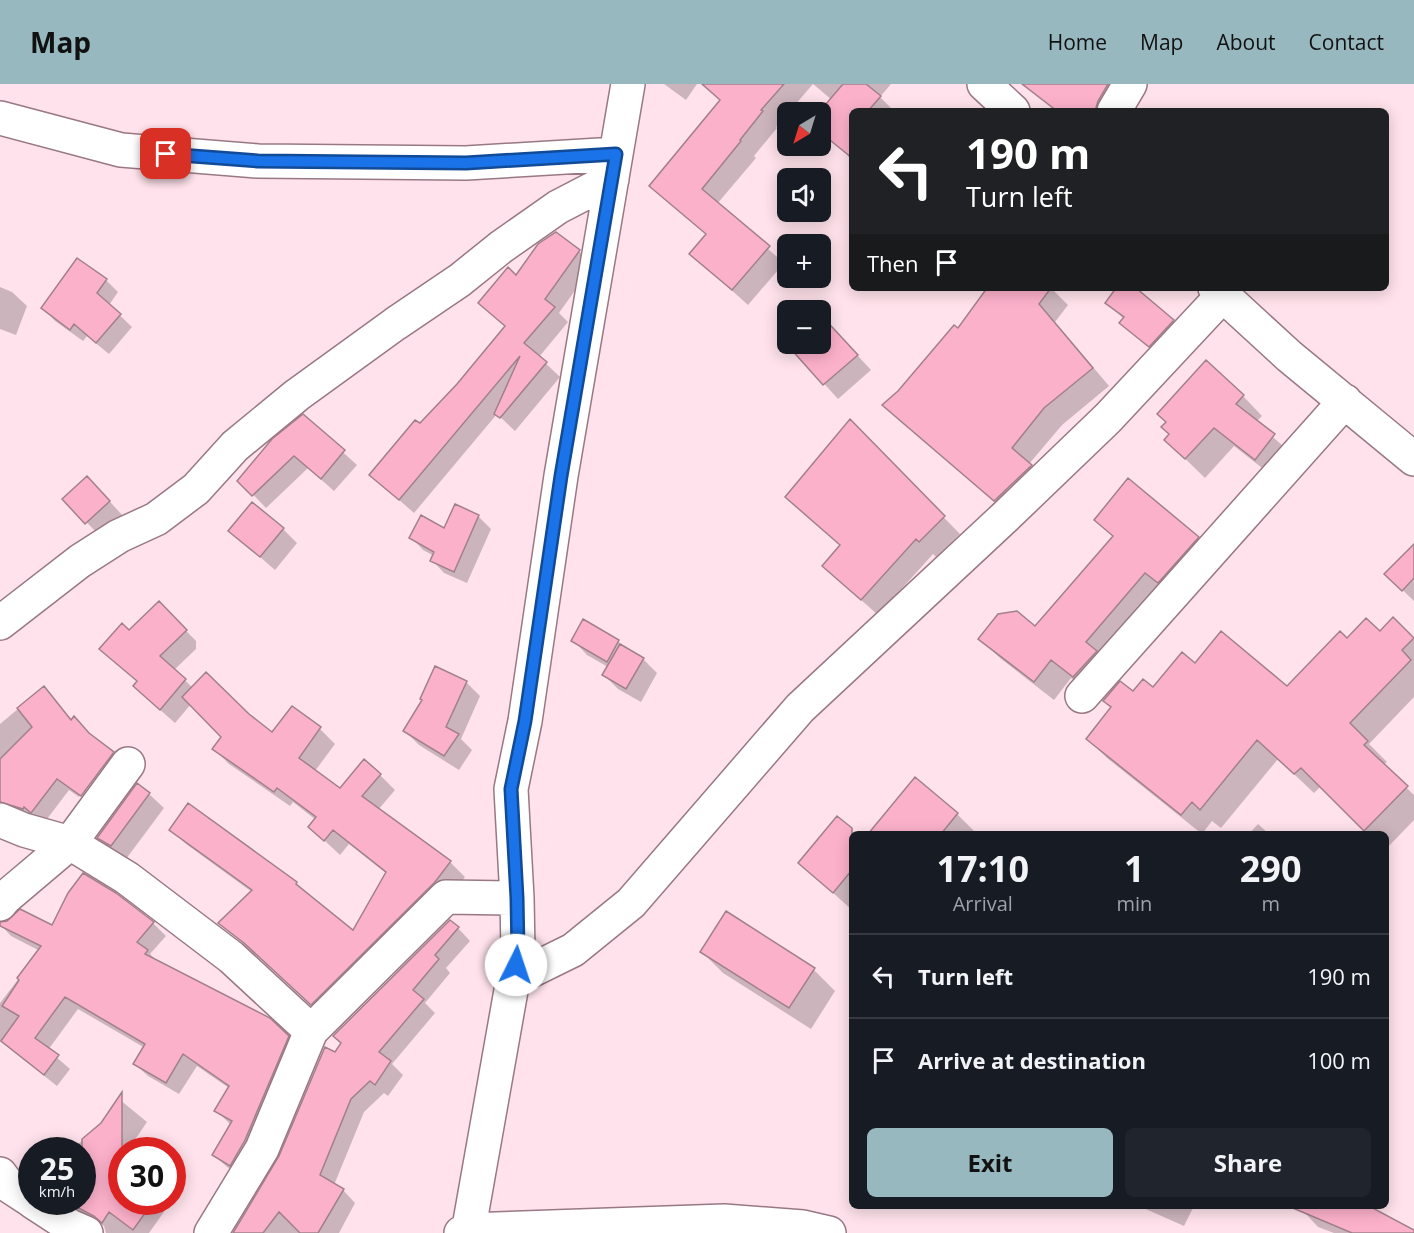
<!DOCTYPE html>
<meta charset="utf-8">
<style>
body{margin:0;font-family:"Open Sans",sans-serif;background:#20242c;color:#f1f3f6;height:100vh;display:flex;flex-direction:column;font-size:22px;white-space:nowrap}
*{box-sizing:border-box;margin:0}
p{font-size:20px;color:#9ea1a6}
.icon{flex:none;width:33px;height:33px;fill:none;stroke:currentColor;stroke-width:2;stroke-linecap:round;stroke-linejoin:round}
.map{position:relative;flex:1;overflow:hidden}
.drawer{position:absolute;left:849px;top:747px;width:540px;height:378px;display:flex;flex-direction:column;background:#171b24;border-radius:9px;box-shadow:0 3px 15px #0003}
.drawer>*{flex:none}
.guide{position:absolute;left:849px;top:24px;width:540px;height:183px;border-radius:9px;box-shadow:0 3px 15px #0003;background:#202124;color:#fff;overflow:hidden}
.needle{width:39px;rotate:218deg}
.tools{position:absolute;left:777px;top:18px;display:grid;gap:12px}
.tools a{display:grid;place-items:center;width:54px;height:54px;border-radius:9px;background:#171b24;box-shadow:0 3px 15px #0003;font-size:30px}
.speed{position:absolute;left:18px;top:1053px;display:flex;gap:12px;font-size:30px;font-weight:700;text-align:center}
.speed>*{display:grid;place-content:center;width:78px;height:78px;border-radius:50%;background:#171b24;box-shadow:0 3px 15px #0003;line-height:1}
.speed small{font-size:15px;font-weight:400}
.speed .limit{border:9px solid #d22;background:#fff;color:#111}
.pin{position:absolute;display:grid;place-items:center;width:51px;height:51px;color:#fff;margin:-26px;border-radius:12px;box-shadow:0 3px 9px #0006}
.me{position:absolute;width:66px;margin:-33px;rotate:4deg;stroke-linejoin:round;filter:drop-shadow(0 0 4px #0008)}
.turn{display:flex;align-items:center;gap:21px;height:126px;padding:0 18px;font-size:27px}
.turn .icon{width:78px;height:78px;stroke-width:2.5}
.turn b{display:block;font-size:42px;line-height:51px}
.then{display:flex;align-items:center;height:57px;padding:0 18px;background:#0003;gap:12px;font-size:22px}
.eta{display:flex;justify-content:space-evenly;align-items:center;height:102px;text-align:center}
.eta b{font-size:36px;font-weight:700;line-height:42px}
.action{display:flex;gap:12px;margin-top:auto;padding:12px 18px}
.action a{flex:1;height:69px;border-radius:9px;background:#97b8bf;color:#111;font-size:24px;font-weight:700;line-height:69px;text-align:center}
.action a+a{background:#20242c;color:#f1f3f6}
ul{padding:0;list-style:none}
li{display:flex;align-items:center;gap:18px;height:84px;padding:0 18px;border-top:2px solid #363941}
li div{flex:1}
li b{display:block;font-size:22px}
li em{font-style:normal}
header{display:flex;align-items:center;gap:36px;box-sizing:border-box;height:84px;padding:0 30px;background:#97b8bf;color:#111}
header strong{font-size:28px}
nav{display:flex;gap:33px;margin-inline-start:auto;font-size:21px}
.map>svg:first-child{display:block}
.shadow{fill:#0003}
.building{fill:#fcb1cb;stroke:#a1808b;stroke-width:1.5}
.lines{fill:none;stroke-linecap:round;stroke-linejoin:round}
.minor-casing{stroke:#997883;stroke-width:36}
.minor{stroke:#fff;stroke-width:33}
.route-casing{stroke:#114b97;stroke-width:15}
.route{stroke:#1a73e8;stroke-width:10}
</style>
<header>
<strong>Map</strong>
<nav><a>Home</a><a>Map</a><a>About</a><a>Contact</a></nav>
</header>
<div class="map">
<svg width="1414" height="1149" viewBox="0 0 1414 1149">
<rect width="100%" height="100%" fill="#ffe2eb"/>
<path class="shadow" d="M 664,0 L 697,0 L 686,16 Z
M 701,0 L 813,0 L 776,43 L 777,44 L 754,72 L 756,74 L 717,120 L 784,179 L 748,221 L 691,170 L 707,151 L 651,102 L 721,17 Z
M 813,0 L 891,0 L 880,13 L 894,27 L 852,27 L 852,78 L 846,69 L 820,47 L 832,16 Z
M 1047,0 L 1127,0 L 1112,27 L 1055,27 L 1039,11 Z
M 579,167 L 593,181 L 559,229 L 568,238 L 539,273 L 560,293 L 515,347 L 497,330 L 414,429 L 371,391 L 458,301 L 506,243 L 480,219 L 517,193 Z
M 106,196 L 118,208 L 109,221 L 132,243 L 109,270 L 87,252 L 83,257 L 55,237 L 43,224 Z
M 0,203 L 12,208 L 27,222 L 16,251 L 0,245 Z
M 989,204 L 1051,204 L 1068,221 L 1055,238 L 1109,302 L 1062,341 L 1029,380 L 1048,399 L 1013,433 L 901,338 L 884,321 L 958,246 Z
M 1117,204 L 1129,204 L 1173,237 L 1185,249 L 1162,274 L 1121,239 L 1124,235 L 1107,219 Z
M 820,231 L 871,286 L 838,315 L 788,260 L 820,260 Z
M 1243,312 L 1262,332 L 1256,338 L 1293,371 L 1275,394 L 1234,362 L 1205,394 L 1166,356 Z
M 303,332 L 357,381 L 334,407 L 308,384 L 266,424 L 239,396 Z
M 850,338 L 960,450 L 936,473 L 933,470 L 878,531 L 841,498 L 841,462 L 787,412 Z
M 101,408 L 123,432 L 101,453 L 64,415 Z
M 456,422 L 478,432 L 491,445 L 467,499 L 444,489 L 432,476 L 434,472 L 423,466 L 411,453 L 445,446 Z
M 1096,436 L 1198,454 L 1217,473 L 1094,612 L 1071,594 L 1054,616 L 1000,574 L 980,555 L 1036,544 L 1113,453 Z
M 283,445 L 297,459 L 275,486 L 230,447 Z
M 1414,462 L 1414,517 L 1386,490 Z
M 159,519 L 196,557 L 196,565 L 174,586 L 193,604 L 248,631 L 273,650 L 292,624 L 320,645 L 335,660 L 315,687 L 340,706 L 380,691 L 395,706 L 378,726 L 450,778 L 465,793 L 450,813 L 327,935 L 220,839 L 252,808 L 186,760 L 171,745 L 296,799 L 353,849 L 387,790 L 349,760 L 340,771 L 310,743 L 316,736 L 293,718 L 290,722 L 229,680 L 214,665 L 223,653 L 191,620 L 175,639 L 149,616 L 138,598 L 116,579 L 129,548 Z
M 1393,536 L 1414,556 L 1414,613 L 1369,660 L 1387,678 L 1383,681 L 1414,711 L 1414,736 L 1386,765 L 1386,750 L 1369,750 L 1321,702 L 1314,709 L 1278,675 L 1221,744 L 1212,737 L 1202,750 L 1107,674 L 1088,655 L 1133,609 L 1153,605 L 1195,581 L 1287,604 L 1347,556 L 1380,549 Z
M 584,537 L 618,557 L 627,566 L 643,575 L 657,589 L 641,618 L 618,605 L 604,591 L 608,583 L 587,571 L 573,556 Z
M 466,598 L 480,612 L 461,655 L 472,666 L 459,686 L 419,661 L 405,647 Z
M 43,604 L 72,637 L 112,668 L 79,713 L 69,706 L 44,739 L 18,730 L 0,712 L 0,640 Z
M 115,670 L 125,681 L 94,723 L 81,715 Z
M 916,695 L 957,730 L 975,748 L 973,750 L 870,750 Z
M 149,710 L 164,724 L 126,775 L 113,768 L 99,754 Z
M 837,734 L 856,750 L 852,750 L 852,826 L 800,779 Z
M 1258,740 L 1269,750 L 1249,750 Z
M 116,811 L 153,839 L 166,852 L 150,870 L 158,878 L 288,953 L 301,966 L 243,1093 L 227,1083 L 214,1071 L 231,1041 L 216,1026 L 229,1004 L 197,982 L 179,1010 L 148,992 L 135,980 L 145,964 L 78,925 L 48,966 L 70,985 L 57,1002 L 0,957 L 0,919 L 40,867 L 11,852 L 0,840 L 52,843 Z
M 458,844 L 470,857 L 446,884 L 450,889 L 425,919 L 435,929 L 392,980 L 403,991 L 388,1012 L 384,1009 L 364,1028 L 334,1101 L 343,1106 L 355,1119 L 339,1149 L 235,1149 L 279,1075 L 336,970 Z
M 702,868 L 814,886 L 835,907 L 811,945 L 723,889 Z
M 119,1015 L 147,1038 L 128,1066 L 122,1066 L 122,1118 L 159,1118 L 166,1125 L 149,1149 L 106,1149 L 104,1142 L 64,1118 L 82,1118 L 82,1066 L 71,1066 L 102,1040 Z
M 1139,1122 L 1194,1122 L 1184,1142 Z
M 1306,1122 L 1366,1122 L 1413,1149 L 1334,1149 L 1318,1143 L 1304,1128 Z"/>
<path class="building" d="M 702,0 L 784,0 L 761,26 L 763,27 L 740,56 L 741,57 L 702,105 L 770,162 L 732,206 L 689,170 L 706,150 L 649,102 L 720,16 Z
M 843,0 L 866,0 L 881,12 L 868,27 L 852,27 L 852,74 L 820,48 L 820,27 Z
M 1022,0 L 1108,0 L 1098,17 L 1095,27 L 1057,27 Z
M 556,148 L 580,166 L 545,215 L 555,223 L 524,259 L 547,278 L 500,334 L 494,330 L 520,272 L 399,416 L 369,391 L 415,336 L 420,339 L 457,300 L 505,242 L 478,219 L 508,183 L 516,191 L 538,160 Z
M 77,174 L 107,195 L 97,209 L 121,230 L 96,259 L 74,240 L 70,246 L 41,224 Z
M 987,204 L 1051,204 L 1039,220 L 1093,284 L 1044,324 L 1012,364 L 1032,381 L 994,417 L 882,321 L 898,307 L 954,241 L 958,244 Z
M 1116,204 L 1136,204 L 1174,236 L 1149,263 L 1119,239 L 1124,233 L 1105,219 Z
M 820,230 L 858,271 L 823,301 L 782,255 L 788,250 L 788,260 L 820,260 Z
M 1206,276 L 1244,311 L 1236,320 L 1275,350 L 1255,376 L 1214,344 L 1185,375 L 1164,356 L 1169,350 L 1161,343 L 1166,338 L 1157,330 Z
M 303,330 L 345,366 L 321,395 L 294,372 L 252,412 L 237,397 L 272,355 Z
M 850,335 L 945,432 L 919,458 L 916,455 L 861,516 L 822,482 L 840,461 L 785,413 Z
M 87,392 L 110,417 L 85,440 L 62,415 Z
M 1128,394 L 1199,453 L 1158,499 L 1145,489 L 1086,558 L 1097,567 L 1073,593 L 1051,576 L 1034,598 L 978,555 L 998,530 L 1017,527 L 1035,542 L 1113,452 L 1094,436 Z
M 252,418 L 284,444 L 260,473 L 228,447 Z
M 455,420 L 479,431 L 454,488 L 430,477 L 434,468 L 409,454 L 421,431 L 444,444 Z
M 1414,460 L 1414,494 L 1402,507 L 1384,490 Z
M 159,517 L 187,546 L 160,572 L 186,595 L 160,626 L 133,602 L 137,597 L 99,565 L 122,539 L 129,546 Z
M 1393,533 L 1414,554 L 1402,566 L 1411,576 L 1350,639 L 1368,657 L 1364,661 L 1408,702 L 1364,747 L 1301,684 L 1294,690 L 1257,656 L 1200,726 L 1192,718 L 1181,731 L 1086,655 L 1111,623 L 1103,617 L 1120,597 L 1133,607 L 1143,595 L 1153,603 L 1182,568 L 1195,579 L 1221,547 L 1287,602 L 1340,547 L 1347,554 L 1366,534 L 1380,547 Z
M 583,535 L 619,556 L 607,578 L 571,557 Z
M 620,560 L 644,574 L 626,605 L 602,591 Z
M 435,582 L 467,597 L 446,643 L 459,650 L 444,672 L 403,647 L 422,616 L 420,615 Z
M 206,588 L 249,630 L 272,648 L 292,622 L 321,643 L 299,674 L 340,704 L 364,675 L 381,690 L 362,712 L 451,777 L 435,798 L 311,921 L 244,859 L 218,839 L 252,806 L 169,746 L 188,719 L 297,798 L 296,800 L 353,846 L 386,788 L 333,746 L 324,757 L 308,743 L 316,733 L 277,704 L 274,708 L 212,665 L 221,653 L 182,613 Z
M 44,602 L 71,636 L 74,632 L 89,649 L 114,668 L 81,712 L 57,695 L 31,729 L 24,723 L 23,725 L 0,718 L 0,675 L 32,643 L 17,624 Z
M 915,693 L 958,729 L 941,750 L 868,750 Z
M 137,699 L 150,709 L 111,762 L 97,754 Z
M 837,732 L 852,744 L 852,786 L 833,809 L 798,779 Z
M 83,789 L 116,809 L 154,838 L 137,858 L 148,866 L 145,870 L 270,934 L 289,952 L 245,1056 L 230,1082 L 212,1071 L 232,1037 L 214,1027 L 229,1002 L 183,970 L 166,999 L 133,980 L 145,960 L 65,913 L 35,954 L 59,971 L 44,991 L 1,957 L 19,932 L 2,922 L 19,896 L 17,894 L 41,862 L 0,842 L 0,838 L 7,837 L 20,825 L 52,841 L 68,809 Z
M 726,827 L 815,884 L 789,924 L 700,868 Z
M 450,836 L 459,843 L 435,871 L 439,875 L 413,906 L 424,915 L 379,968 L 391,977 L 375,1001 L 370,997 L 351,1015 L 320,1091 L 344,1105 L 318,1149 L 300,1149 L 279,1128 L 263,1149 L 233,1149 L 279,1072 L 325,963 L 335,968 L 341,959 L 333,952 Z
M 122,1008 L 122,1118 L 153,1118 L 133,1146 L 109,1128 L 102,1139 L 94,1132 L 67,1118 L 82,1118 L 82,1055 L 101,1039 Z
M 1288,1122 L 1369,1122 L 1414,1146 L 1414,1149 L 1352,1149 Z"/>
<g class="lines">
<g class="minor-casing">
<path id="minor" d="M 984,0 L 1013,27
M 1114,27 L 1130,0
M 0,34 L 121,66 L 258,77 L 466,79 L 616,70
M 1215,204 L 1289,272 L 1414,375
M 0,539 L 80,477 L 119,452 L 156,435 L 196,405 L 235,362 L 297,311 L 395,240 L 460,196 L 501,163 L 558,123 L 612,95
M 1082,612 L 1345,317
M 0,736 L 24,746 L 70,759 L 127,794 L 231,873 L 311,947
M 0,820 L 5,814 L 70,759 L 128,680
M 514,895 L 573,866 L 631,819 L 800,624 L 1005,433 L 1108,334 L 1223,211
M 0,1090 L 9,1102 L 32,1117
M 33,1118 L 70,1142 L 86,1149
M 211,1149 L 262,1065 L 311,947 L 446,813 L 517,814
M 461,1149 L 468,1146 L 724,1137 L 803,1143 L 829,1149
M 468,1149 L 518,867 L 517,814 L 511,705 L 525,637 L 561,392 L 628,0"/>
</g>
<use href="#minor" class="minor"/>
</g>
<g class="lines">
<g class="route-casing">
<path id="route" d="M 166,70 L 258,77 L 466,79 L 616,70 L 561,392 L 525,637 L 511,705 L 517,814 L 518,867 L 516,881"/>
</g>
<use href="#route" class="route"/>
</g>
</svg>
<div class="tools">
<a><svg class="needle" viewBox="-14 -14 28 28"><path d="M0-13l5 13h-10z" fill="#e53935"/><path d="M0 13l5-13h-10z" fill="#9ea1a6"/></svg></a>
<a><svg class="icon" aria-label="sound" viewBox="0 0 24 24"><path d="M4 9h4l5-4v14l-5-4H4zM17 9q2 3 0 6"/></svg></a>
<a>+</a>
<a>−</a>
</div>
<div class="speed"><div>25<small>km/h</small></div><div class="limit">30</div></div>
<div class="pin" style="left:166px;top:70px;background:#d93025"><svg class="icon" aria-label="arrive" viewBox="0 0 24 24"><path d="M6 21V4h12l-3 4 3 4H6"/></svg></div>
<svg class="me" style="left:516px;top:881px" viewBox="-20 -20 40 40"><circle r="19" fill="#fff"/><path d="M0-13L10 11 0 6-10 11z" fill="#1a73e8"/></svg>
<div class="guide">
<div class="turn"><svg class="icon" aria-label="left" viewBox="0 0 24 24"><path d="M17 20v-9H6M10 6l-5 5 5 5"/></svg><div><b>190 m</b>Turn left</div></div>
<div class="then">Then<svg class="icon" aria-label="arrive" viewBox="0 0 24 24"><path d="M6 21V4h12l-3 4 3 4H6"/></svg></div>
</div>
<section class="drawer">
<div class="eta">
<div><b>17:10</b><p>Arrival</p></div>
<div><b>1</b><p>min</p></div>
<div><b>290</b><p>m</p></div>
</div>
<ul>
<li><svg class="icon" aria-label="left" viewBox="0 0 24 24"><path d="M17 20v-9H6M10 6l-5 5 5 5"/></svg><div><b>Turn left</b></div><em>190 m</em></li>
<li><svg class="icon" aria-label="arrive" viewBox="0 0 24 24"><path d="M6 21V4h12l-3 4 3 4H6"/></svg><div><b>Arrive at destination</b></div><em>100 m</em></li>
</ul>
<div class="action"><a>Exit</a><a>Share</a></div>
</section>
</div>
